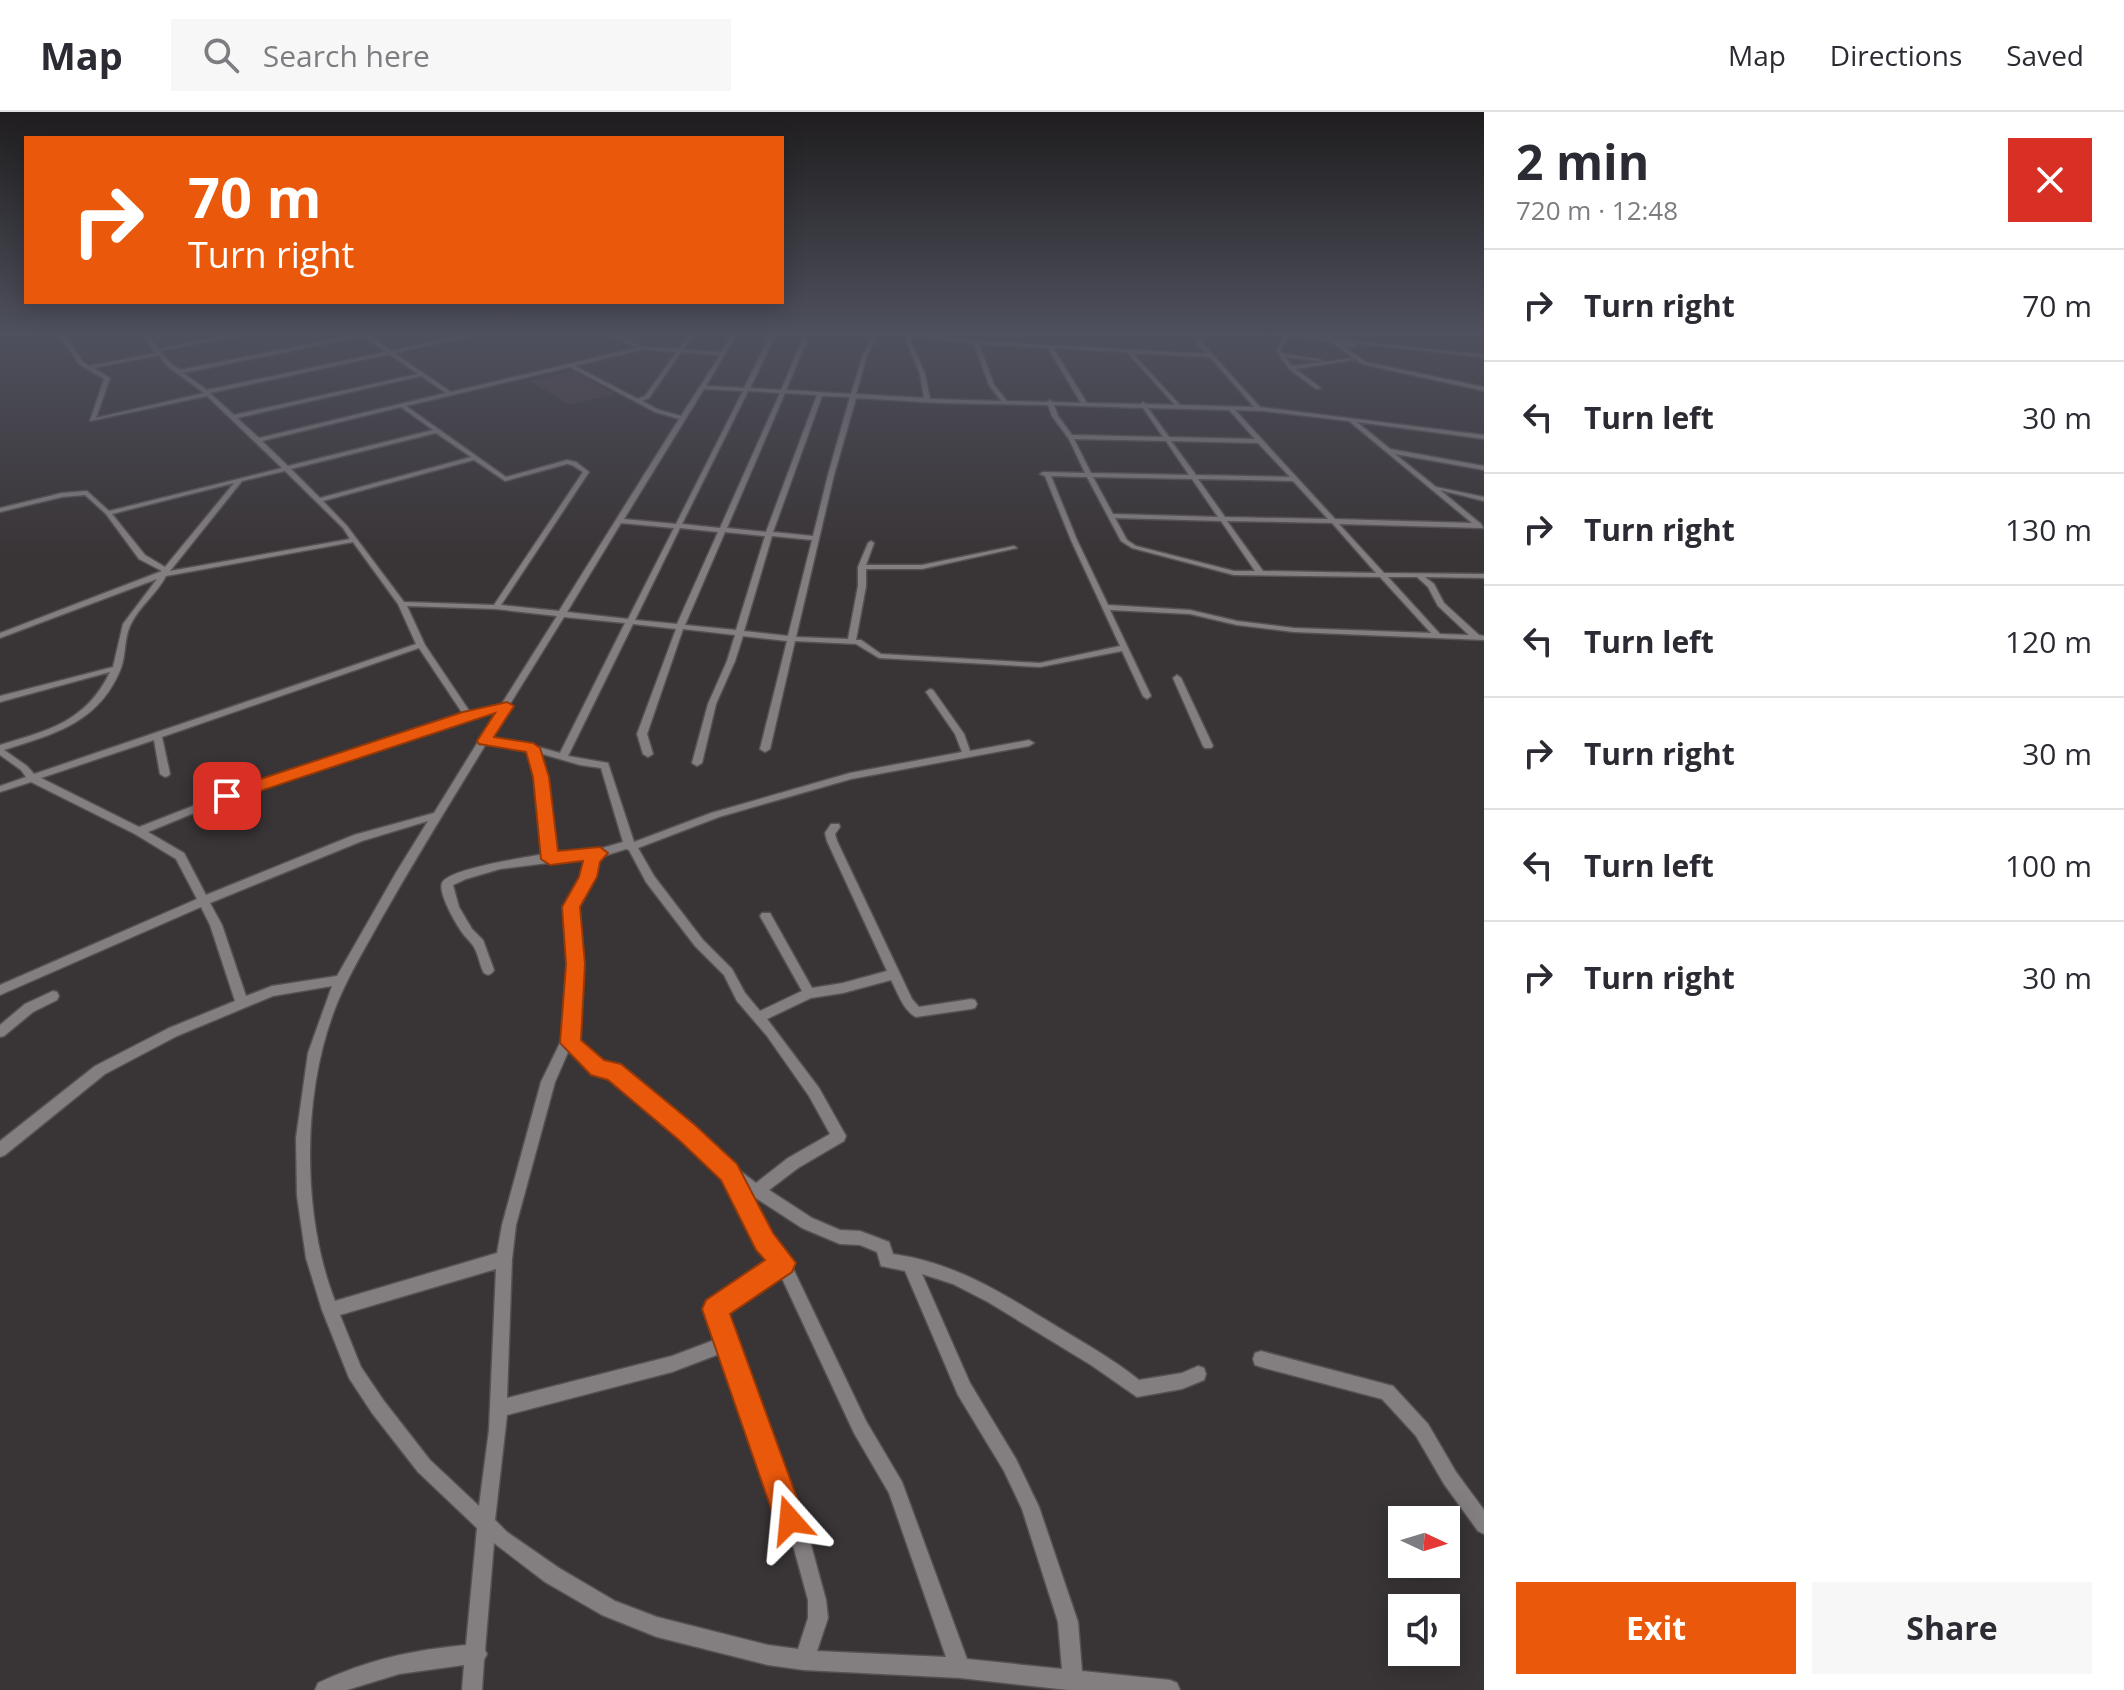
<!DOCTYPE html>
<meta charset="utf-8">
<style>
body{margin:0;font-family:"Open Sans",sans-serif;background:#f7f7f7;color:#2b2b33;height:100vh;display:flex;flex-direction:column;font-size:30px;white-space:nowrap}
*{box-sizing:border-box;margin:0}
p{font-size:26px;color:#7c7c81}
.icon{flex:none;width:44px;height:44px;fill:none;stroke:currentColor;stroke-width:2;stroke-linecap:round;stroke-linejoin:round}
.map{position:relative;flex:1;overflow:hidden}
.side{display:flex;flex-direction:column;background:#fff;width:640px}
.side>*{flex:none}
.top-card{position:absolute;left:24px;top:24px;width:760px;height:168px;border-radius:0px;box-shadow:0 4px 20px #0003;background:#ea580c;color:#fff;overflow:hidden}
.needle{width:52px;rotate:94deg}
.tools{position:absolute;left:1388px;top:1394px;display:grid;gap:16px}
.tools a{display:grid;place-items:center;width:72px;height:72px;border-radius:0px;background:#fff;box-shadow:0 4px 20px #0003;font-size:40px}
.pin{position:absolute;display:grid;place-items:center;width:68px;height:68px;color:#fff;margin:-34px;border-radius:16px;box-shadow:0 4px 12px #0006}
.me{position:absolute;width:88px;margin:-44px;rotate:342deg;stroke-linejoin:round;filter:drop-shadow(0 0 6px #0008)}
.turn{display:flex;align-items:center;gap:28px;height:168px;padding:0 32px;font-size:36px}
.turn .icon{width:104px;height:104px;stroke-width:2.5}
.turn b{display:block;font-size:56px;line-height:68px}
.round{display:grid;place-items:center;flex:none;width:84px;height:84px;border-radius:0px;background:#f7f7f7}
.head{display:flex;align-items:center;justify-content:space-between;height:136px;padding:0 32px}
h1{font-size:48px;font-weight:700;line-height:60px}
.cta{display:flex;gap:16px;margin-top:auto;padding:16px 32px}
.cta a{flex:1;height:92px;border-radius:0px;background:#ea580c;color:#fff;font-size:32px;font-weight:700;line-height:92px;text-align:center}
.cta a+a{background:#f7f7f7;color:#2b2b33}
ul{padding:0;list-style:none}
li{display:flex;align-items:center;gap:24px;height:112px;padding:0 32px;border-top:2px solid #e1e1e2}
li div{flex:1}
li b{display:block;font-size:30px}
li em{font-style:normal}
header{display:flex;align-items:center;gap:48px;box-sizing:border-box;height:112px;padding:0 40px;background:#fff;border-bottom:2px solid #e1e1e2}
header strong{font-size:38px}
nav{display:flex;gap:44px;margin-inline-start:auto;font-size:28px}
.search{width:560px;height:72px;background:#f7f7f7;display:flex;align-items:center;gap:20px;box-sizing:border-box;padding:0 28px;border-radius:0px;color:#7c7c81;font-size:30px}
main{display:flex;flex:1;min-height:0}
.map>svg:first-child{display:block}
.built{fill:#4a3f43}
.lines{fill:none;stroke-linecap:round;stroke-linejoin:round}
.minor-casing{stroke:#555152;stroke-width:3}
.tertiary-casing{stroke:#555152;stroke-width:3}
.minor{fill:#837e80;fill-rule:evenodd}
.tertiary{fill:#837e80;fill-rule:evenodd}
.route{fill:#ea580c;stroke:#983908;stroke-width:2}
</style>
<header>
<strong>Map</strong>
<div class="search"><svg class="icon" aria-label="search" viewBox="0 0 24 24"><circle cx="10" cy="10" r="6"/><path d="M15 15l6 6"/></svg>Search here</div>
<nav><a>Map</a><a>Directions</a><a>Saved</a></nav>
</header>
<main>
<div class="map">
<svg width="1484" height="1578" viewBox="0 0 1484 1578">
<rect width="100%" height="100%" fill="#393436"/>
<path class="built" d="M 574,259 L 614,282 L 569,293 L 530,269 Z"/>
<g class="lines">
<g class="minor-casing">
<path id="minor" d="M 59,222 L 64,222 L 83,250 L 89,254 L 157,241 L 153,240 L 154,238 L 142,222 L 147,222 L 158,237 L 234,222 L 246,222 L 160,239 L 170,251 L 180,258 L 359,222 L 370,222 L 368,223 L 391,239 L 468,222 L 479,222 L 394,241 L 451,280 L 637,236 L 609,222 L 616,222 L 643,235 L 679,237 L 689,222 L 694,222 L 683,238 L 721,240 L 732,222 L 737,222 L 706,274 L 744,276 L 771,222 L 776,222 L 750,276 L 781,278 L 805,222 L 810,222 L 786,278 L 851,282 L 863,243 L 874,222 L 879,222 L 867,243 L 856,282 L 924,286 L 920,262 L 905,226 L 910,223 L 908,222 L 925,222 L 976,229 L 1207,242 L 1189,222 L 1194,222 L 1260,295 L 1484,323 L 1484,327 L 1357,310 L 1390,337 L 1484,354 L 1484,358 L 1395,342 L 1436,375 L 1484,385 L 1484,389 L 1440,378 L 1481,412 L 1483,416 L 1339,412 L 1384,461 L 1484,462 L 1484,466 L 1425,465 L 1434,472 L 1444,491 L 1479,523 L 1484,524 L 1484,528 L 1294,520 L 1237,513 L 1190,502 L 1110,498 L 1151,584 L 1147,587 L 1143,584 L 1122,539 L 1040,555 L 879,546 L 856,532 L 795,529 L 770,637 L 765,640 L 760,637 L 787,529 L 743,524 L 735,549 L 716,592 L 702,651 L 697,654 L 692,651 L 708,592 L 727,549 L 735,523 L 683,517 L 647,622 L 653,642 L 648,645 L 643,642 L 637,622 L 676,517 L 633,512 L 568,644 L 608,651 L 634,730 L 711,701 L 850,661 L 962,640 L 955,622 L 926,580 L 930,577 L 933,578 L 964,622 L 970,639 L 1029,628 L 1034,631 L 1029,634 L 851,667 L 719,705 L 638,736 L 654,764 L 703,828 L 732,857 L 745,881 L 760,899 L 802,879 L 760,804 L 762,801 L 770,801 L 812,876 L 843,871 L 887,859 L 827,729 L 825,721 L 831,712 L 839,712 L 840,715 L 835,722 L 837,729 L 912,887 L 919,895 L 971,887 L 975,888 L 977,892 L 975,896 L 971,897 L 916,905 C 903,898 898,881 891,868 L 843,881 L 811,886 L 767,907 L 819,976 L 846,1024 L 844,1029 L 798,1056 L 769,1078 L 812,1106 L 840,1118 L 860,1119 L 889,1130 L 893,1142 C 956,1151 1002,1181 1056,1214 C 1084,1231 1113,1247 1139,1268 L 1182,1261 L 1198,1254 L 1204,1256 L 1206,1262 L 1204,1268 L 1182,1277 L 1137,1285 L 1091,1253 L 988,1190 L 953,1172 L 922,1162 L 970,1271 L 1016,1347 L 1039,1395 L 1078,1510 L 1082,1559 L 1170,1568 L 1177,1571 L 1180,1578 L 1068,1578 L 960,1566 L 804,1558 L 768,1553 L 657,1525 L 602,1503 L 545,1470 L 494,1431 L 485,1538 L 487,1542 L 484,1548 L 482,1578 L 462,1578 L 464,1553 L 399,1562 L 347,1578 L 315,1578 L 318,1571 C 367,1548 412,1538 466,1533 L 477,1416 L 418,1360 L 372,1301 L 349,1266 L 322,1198 L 306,1146 L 297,1084 L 296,1026 L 308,941 L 332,874 L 273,884 L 177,924 L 105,962 L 5,1043 L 0,1045 L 0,1029 L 95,954 L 169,916 L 235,889 L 210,813 L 201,795 L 0,883 L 0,873 L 197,787 L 176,747 L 135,722 L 31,670 L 0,680 L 0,674 L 26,665 L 21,658 L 0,643 L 0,633 C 49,618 86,610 110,560 L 0,590 L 0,584 L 113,555 L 123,512 L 157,467 L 0,526 L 0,521 L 162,459 L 139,447 L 106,402 L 85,383 L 62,385 L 0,400 L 0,396 L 62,381 L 87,379 L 109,399 L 282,356 L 207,284 L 90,309 L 104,267 L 79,252 ZM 363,224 L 386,240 L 207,278 L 183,261 ZM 915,224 L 974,231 L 989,273 L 1001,289 L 930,287 L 925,262 L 910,227 ZM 979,232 L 1048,236 L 1081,291 L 1053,290 L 1050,288 L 1047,290 L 1007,289 L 994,273 ZM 1053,236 L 1127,240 L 1175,293 L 1146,292 L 1143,290 L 1141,292 L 1087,291 ZM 642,237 L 677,240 L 645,284 L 638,287 L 575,254 ZM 681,240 L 720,243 L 681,304 L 659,298 L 642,289 L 649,286 ZM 1132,241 L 1210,245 L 1254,295 L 1180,293 ZM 389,242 L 418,262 L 234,303 L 210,281 ZM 159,243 L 166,253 L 204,281 L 96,306 L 110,266 L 93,256 ZM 570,255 L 655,300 L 679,307 L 559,499 L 501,493 L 589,360 L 576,350 L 567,348 L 506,365 L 406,294 ZM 421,264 L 446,281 L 259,326 L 237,306 ZM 704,277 L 743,279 L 676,412 L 624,407 ZM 748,279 L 780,281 L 720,416 L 682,412 ZM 785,281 L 817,283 L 766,420 L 727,416 ZM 822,284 L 850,285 L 828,363 L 813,424 L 773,420 ZM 856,286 L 940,291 L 1048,293 L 1052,304 L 1069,327 L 1085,361 L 1043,360 L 1040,362 L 1045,364 L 1071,428 L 1120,534 L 1040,551 L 881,542 L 861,528 L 856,528 L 866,474 L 866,457 L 922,457 L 1017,436 L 1014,434 L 922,453 L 866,453 L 874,431 L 871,429 L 868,431 L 858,455 L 858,474 L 848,527 L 796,525 L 834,363 ZM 1054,293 L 1143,296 L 1163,325 L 1072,323 L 1058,304 ZM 401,295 L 433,318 L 288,354 L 262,329 ZM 1148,296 L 1229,298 L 1255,327 L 1169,325 ZM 1235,298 L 1264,299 L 1349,309 L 1472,411 L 1335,407 ZM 436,321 L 471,345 L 320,386 L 291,357 ZM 1074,327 L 1166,329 L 1189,363 L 1091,361 ZM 1171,329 L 1258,331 L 1290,365 L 1196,363 ZM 474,348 L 505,369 L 567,352 L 572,353 L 583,360 L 494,493 L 404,490 L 347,414 L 323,389 ZM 285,359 L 343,416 L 350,427 L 170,459 L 242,369 ZM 1051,364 L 1087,365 L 1121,429 L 1132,436 L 1234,463 L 1380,465 L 1431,521 L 1294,516 L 1237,509 L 1190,498 L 1108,493 L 1077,428 ZM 1093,365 L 1192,367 L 1218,405 L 1113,402 ZM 1198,367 L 1293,369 L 1328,407 L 1225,405 ZM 234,371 L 165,455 L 145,443 L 112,402 ZM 1115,406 L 1221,409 L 1255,459 L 1234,459 L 1136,434 L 1127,428 ZM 1227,409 L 1332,411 L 1376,461 L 1263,459 ZM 621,411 L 674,416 L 628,507 L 567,500 ZM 680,416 L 718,420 L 677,512 L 635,508 ZM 725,420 L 765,424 L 736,518 L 685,513 ZM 772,424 L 812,428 L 788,524 L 744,519 ZM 353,430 L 398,492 L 416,532 L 34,662 L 27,654 L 4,638 C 55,622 100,610 121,556 C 126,543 124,527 130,514 C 138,495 157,482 166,464 ZM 1388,465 L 1417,465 L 1428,475 L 1438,494 L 1469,523 L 1440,522 ZM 407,494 L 496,497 L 557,504 L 501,593 L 470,600 L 425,533 ZM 564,505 L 625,511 L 560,641 L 520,630 L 489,627 L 508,596 L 511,594 L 510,592 ZM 419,536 L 463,602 L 224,682 L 139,715 L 41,666 L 154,628 L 160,662 L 165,665 L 168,664 L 170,662 L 162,625 ZM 497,599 L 434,701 L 354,723 L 206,783 L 184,741 L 148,720 L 230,686 L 471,605 ZM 486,632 L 529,639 L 536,665 L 544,742 C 528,745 447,757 442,771 C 438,782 457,814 464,823 C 468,828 473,832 475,837 C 479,845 480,854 484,861 L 488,863 L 492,861 L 494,858 L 483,828 L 472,817 L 459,795 L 453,773 L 466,767 L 500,757 L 588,746 L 583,765 L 565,795 L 570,852 L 564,928 L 560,931 L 541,970 L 502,1113 L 497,1141 L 335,1189 C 302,1104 302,987 333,902 C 345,869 363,840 380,809 C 414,749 450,691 486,632 ZM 539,641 L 580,653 L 601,656 L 623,730 L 599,737 L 555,741 L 546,665 ZM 428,709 L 397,759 L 337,864 L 272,874 L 246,884 L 222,813 L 210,791 L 362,729 ZM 626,737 L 629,738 L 646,770 L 695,834 L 724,863 L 737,889 L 767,924 L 809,984 L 830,1022 L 788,1046 L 756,1071 L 714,1039 L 692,1015 L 619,955 L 602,952 L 576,929 L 582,852 L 577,795 L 593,765 L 597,749 L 604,744 ZM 569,938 L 594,961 L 611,964 L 682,1025 L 704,1049 L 724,1064 L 760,1134 L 772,1149 L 709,1191 L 707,1197 L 717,1227 L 672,1244 L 507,1286 L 512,1147 L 516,1113 L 555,970 ZM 748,1081 L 802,1116 L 840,1132 L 860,1133 L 877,1140 L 881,1154 L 905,1159 L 958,1283 L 1004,1359 L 1022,1397 L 1058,1510 L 1062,1557 L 967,1547 L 902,1370 L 866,1309 L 788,1146 L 770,1124 ZM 496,1157 L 489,1318 L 479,1394 L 430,1348 L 384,1289 L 361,1255 L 340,1203 ZM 780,1162 L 854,1321 L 889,1381 L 946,1545 L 817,1539 L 828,1506 L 826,1488 L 811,1433 L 771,1334 L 724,1200 ZM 722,1241 L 753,1334 L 793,1433 L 808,1488 L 808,1506 L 798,1537 L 768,1533 L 657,1505 L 615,1489 L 559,1456 L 507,1420 L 495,1408 L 507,1303 L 672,1260 Z
M 1285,223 L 1289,224 L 1280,238 L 1283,242 L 1323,248 L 1321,249 L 1285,245 L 1292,254 L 1356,246 L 1358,247 L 1295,257 L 1321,276 L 1316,277 L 1289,257 L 1276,238 Z
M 1350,229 L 1484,243 L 1484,245 L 1352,231 Z
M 1177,563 L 1181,566 L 1213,634 L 1211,636 L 1205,636 L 1203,634 L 1173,566 Z
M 53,879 L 57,880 L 59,884 L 57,888 L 33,900 L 4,924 L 0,925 L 0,913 L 25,892 Z
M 1261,1239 L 1393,1274 L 1428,1312 L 1456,1360 L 1484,1398 L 1484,1422 L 1478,1419 L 1444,1372 L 1416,1324 L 1382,1287 L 1261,1255 L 1255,1253 L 1253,1247 L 1255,1241 Z"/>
</g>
<g class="tertiary-casing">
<path id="tertiary" d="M 1274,222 L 1344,226 L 1357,233 L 1354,235 L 1342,233 L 1366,250 L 1484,275 L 1484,279 L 1362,252 L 1330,229 Z"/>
</g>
<use href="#minor" class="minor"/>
<use href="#tertiary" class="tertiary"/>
</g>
<linearGradient id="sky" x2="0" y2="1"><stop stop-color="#1f1d1e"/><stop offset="0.5" stop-color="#4e505d"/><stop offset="1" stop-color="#4e505d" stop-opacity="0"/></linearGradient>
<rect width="1484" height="443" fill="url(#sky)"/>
<path class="route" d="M 507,590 L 514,594 L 494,625 L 533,631 L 540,636 L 549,665 L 558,739 L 600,735 L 608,741 L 600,750 L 597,765 L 580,795 L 585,852 L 581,928 L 604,948 L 621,952 L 695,1013 L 737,1052 L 773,1121 L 796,1151 L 792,1160 L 730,1202 L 805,1408 L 801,1419 L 790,1423 L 779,1419 L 775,1408 L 702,1197 L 706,1188 L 765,1148 L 756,1138 L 721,1068 L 679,1028 L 608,968 L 591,963 L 560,931 L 566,852 L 562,795 L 579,765 L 583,749 L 550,753 L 541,747 L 533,665 L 526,640 L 479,632 L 477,629 L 495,601 L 233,688 L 221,688 L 219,684 L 221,680 L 463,600 Z"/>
</svg>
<div class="tools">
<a><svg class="needle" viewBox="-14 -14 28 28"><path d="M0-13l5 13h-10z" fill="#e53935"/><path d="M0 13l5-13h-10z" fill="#7c7c81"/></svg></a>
<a><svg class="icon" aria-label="sound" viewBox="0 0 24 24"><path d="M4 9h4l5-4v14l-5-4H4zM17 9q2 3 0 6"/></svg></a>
</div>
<div class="pin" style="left:227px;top:684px;background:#d93025"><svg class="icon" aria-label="arrive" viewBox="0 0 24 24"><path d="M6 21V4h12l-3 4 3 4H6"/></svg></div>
<svg class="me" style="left:790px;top:1408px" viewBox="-20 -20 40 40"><path d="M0-17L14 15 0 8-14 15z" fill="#ea580c" stroke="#fff" stroke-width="4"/></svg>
<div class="top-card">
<div class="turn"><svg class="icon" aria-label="right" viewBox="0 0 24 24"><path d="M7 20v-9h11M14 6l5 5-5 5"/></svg><div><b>70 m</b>Turn right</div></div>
</div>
</div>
<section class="side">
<div class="head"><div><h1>2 min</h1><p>720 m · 12:48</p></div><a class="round" style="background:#d93025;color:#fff"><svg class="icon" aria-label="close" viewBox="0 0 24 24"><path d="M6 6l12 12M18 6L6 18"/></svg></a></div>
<ul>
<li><svg class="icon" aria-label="right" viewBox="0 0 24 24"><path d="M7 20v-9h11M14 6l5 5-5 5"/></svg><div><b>Turn right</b></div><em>70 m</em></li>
<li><svg class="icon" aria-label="left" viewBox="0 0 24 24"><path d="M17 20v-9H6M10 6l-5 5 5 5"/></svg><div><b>Turn left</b></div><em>30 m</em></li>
<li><svg class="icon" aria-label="right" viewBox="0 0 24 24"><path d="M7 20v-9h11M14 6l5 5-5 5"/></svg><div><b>Turn right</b></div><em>130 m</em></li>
<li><svg class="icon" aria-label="left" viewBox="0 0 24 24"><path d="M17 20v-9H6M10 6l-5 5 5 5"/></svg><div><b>Turn left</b></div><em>120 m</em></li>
<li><svg class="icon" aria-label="right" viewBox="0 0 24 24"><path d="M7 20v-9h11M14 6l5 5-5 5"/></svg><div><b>Turn right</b></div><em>30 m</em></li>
<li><svg class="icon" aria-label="left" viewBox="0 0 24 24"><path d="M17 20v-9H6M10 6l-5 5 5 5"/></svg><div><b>Turn left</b></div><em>100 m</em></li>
<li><svg class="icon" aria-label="right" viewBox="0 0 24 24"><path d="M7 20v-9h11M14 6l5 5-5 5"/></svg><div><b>Turn right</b></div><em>30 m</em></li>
</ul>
<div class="cta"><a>Exit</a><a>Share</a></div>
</section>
</main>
